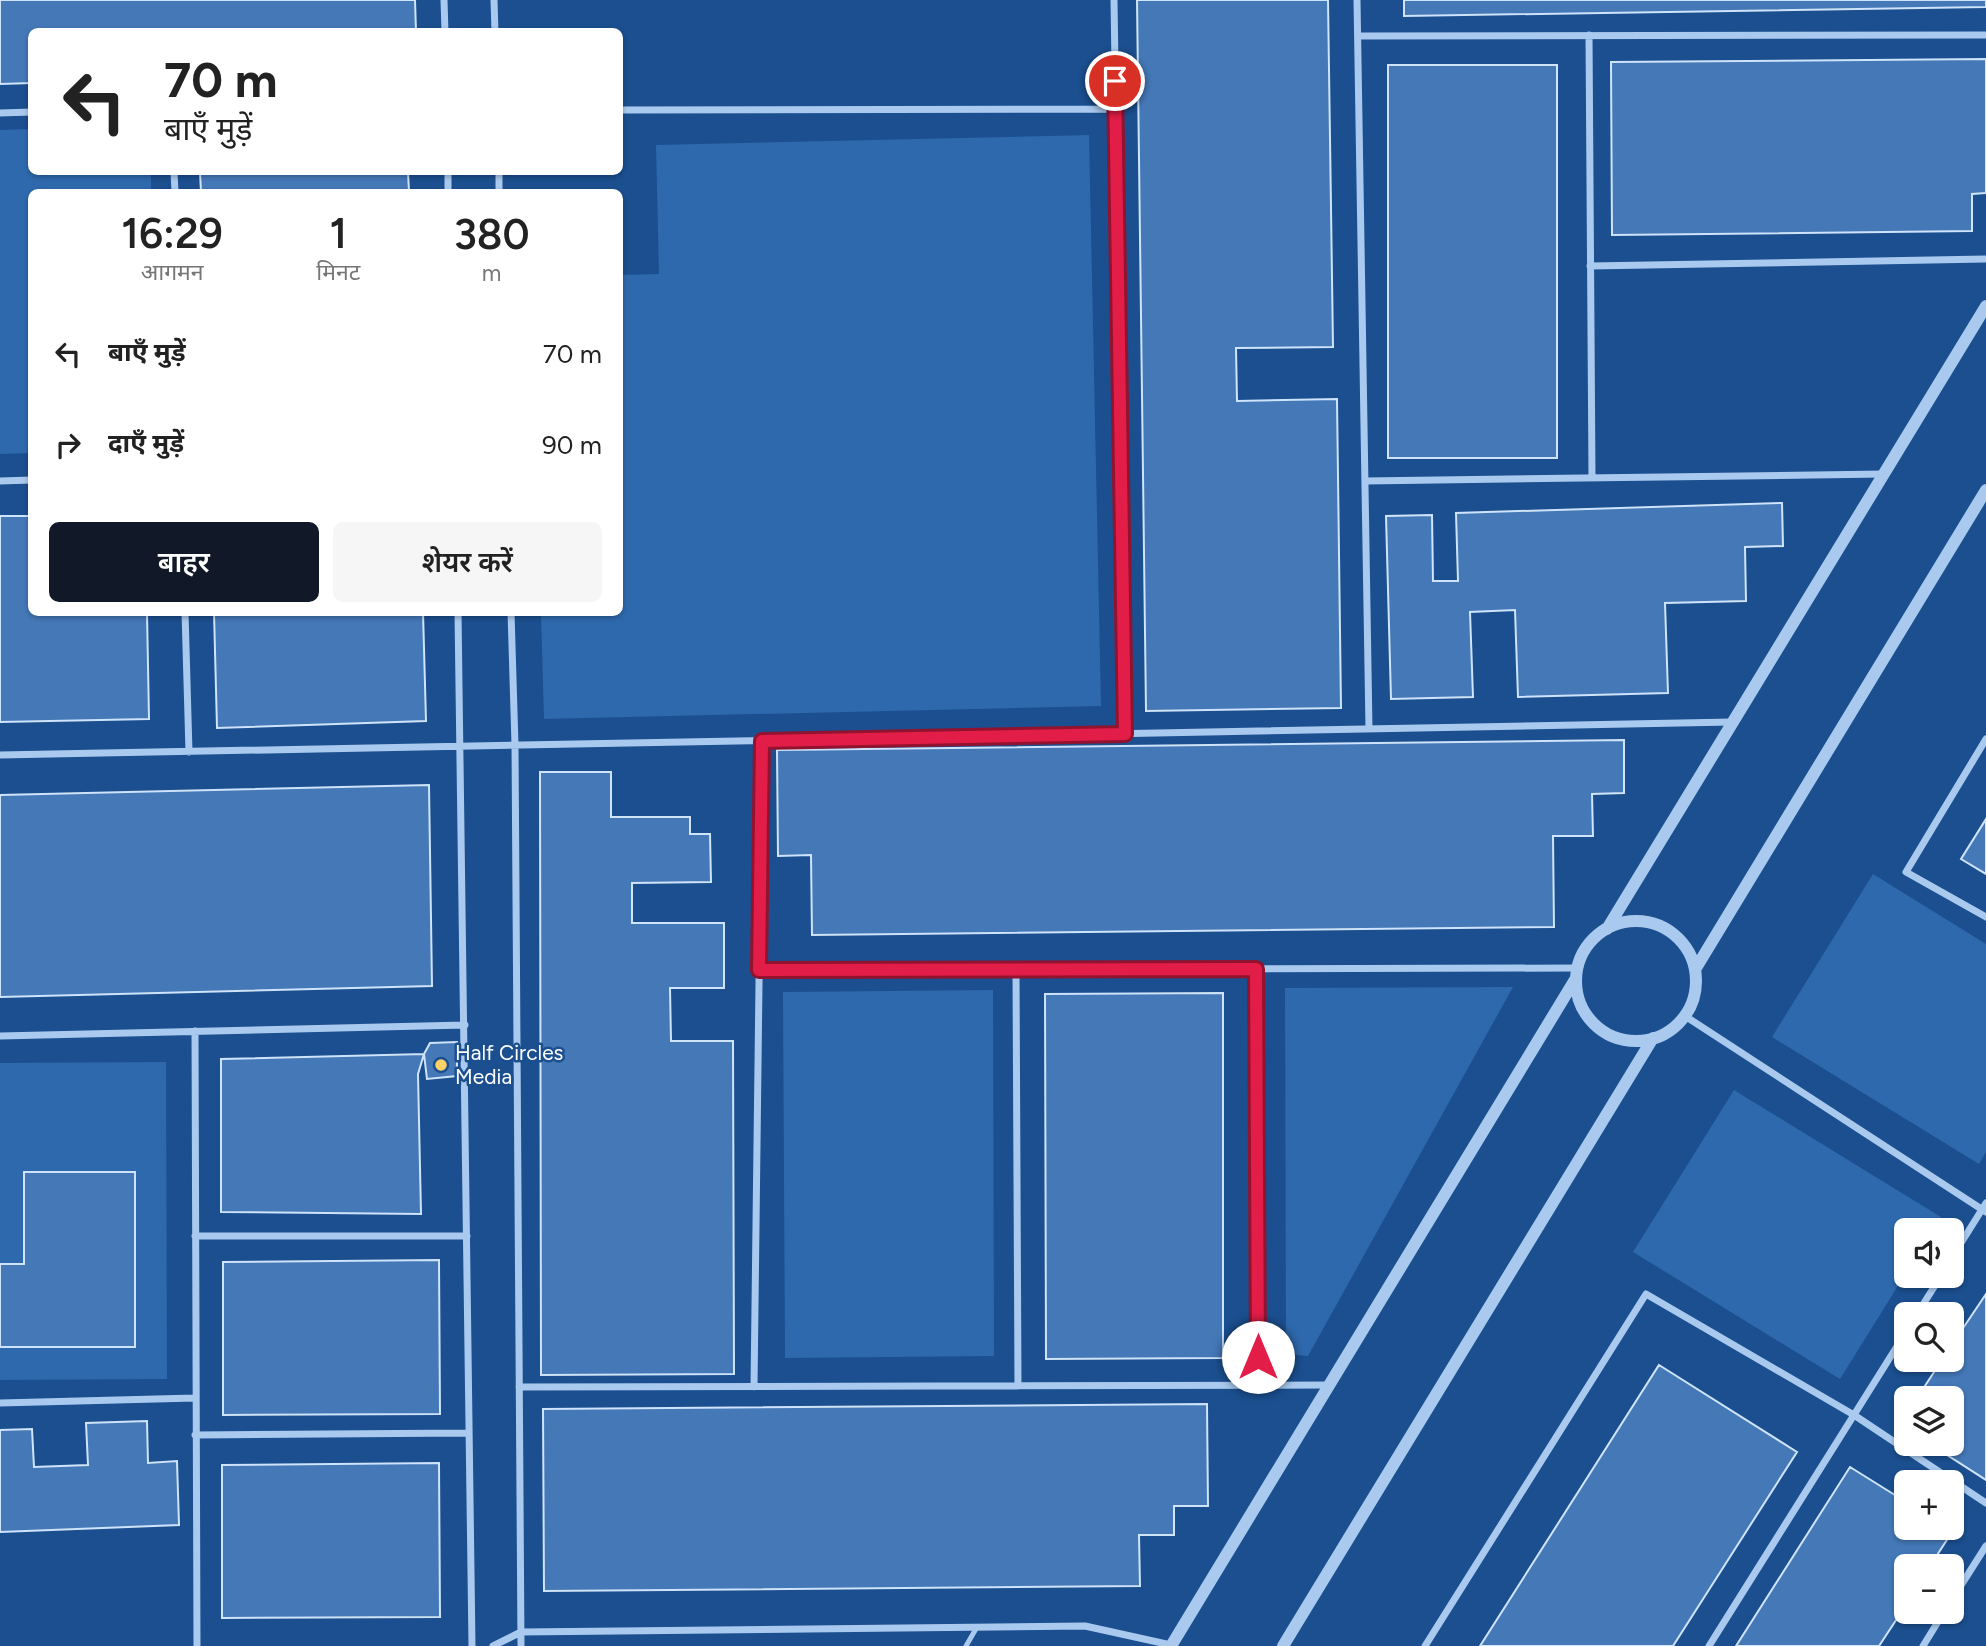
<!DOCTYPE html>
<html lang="hi">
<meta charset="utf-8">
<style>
body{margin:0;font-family:Figtree,"Noto Sans Devanagari",sans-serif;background:#f6f6f6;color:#222;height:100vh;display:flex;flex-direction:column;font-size:26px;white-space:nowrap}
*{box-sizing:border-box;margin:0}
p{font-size:23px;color:#767676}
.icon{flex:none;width:38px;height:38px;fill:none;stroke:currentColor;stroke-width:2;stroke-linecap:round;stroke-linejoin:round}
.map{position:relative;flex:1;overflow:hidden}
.drawer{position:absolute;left:28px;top:189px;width:595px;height:427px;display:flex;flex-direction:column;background:#fff;border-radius:10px;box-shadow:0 2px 5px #0004}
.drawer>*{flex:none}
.banner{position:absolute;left:28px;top:28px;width:595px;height:147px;border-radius:10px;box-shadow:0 2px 5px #0004;background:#fff;color:#222;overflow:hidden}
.tools{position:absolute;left:1894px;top:1218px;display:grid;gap:14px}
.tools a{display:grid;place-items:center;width:70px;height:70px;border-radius:10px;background:#fff;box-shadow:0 2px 5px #0004;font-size:35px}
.pin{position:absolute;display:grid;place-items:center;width:60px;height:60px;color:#fff;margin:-30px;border:4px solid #fff;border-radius:50%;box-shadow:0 2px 7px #0007}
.me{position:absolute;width:77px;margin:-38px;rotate:0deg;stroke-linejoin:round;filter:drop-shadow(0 0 5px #0008)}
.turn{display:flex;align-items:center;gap:24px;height:147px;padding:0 21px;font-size:32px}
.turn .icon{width:91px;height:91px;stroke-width:2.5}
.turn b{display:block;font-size:49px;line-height:60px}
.eta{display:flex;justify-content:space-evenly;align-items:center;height:119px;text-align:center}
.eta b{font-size:42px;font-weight:600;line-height:49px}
.cta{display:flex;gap:14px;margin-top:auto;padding:14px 21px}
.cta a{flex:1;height:80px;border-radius:10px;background:#111827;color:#fff;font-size:28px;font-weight:600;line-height:80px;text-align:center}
.cta a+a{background:#f6f6f6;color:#222}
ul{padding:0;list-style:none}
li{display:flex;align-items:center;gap:21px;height:91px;padding:0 21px}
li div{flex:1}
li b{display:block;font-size:26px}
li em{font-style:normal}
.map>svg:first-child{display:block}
.green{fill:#2e69ad}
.building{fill:#4478b7;stroke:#cfe3fa;stroke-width:2}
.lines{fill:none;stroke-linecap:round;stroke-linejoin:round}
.service{stroke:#a9c9ee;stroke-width:5}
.minor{stroke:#a9c9ee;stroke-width:7}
.tertiary{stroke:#a9c9ee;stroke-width:12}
.route-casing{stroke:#92132f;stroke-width:18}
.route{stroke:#e11d48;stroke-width:12}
.poi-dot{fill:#ffd166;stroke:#1b4f8f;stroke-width:2.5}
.labels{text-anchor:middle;stroke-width:5;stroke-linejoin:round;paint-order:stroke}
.poi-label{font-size:21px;fill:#fff;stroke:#1b4f8f;text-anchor:start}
</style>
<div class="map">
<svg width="1986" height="1646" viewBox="0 0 1986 1646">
<rect width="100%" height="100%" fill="#1b4f8f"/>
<path class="green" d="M 31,129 L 32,172 L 151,172 L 151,192 L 32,192 L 31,453 L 0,454 L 0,130 Z
M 1089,135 L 1101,706 L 544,719 L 541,613 L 620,612 L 620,275 L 659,274 L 656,145 Z
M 1873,874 L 1986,944 L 1986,1152 L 1979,1164 L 1772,1037 Z
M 1513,987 L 1308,1356 L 1286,1354 L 1285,988 Z
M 993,990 L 994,1356 L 785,1358 L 783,992 Z
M 166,1062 L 167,1379 L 0,1380 L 0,1063 Z
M 1734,1090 L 1941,1217 L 1932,1230 L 1906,1230 L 1906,1273 L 1840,1379 L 1633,1252 Z"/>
<path class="building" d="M 0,0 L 415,0 L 416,32 L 32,32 L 32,83 L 0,84 Z
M 1137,0 L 1328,0 L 1333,347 L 1236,348 L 1237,401 L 1337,399 L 1341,708 L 1146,711 Z
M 1404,0 L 1986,0 L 1986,7 L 1404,16 Z
M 1986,59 L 1986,193 L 1972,194 L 1972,231 L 1612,235 L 1611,62 Z
M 1388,65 L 1557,65 L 1557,458 L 1388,458 Z
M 200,172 L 408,172 L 409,192 L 201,192 Z
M 1782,503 L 1783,546 L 1745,547 L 1746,601 L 1665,603 L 1668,693 L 1518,697 L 1515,610 L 1470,612 L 1473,697 L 1391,699 L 1386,516 L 1432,515 L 1433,581 L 1458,581 L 1456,513 Z
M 0,516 L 32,516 L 32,612 L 147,612 L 149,719 L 0,722 Z
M 214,612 L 423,612 L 426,721 L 217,728 Z
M 1624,740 L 1624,793 L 1592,794 L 1593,836 L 1553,836 L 1554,927 L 812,935 L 811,855 L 778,856 L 777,750 Z
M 540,772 L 611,772 L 611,817 L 690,817 L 690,834 L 710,834 L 711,882 L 632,883 L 632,923 L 724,923 L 724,988 L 670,988 L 671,1041 L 733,1041 L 734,1374 L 541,1375 Z
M 429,785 L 432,986 L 0,997 L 0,795 Z
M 1986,819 L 1986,874 L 1961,859 Z
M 1223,993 L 1223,1358 L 1046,1359 L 1045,994 Z
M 457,1042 L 457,1076 L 427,1079 L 424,1054 L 430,1043 Z
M 424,1054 L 418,1074 L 421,1214 L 221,1212 L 221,1059 Z
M 24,1172 L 135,1172 L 135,1347 L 0,1347 L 0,1264 L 24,1264 Z
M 439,1260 L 440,1414 L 223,1415 L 223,1262 Z
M 1986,1294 L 1986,1480 L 1930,1444 L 1951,1444 L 1951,1398 L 1917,1398 L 1942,1360 L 1951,1360 L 1951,1346 Z
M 1659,1365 L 1797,1452 L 1673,1646 L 1480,1646 Z
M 1207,1404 L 1208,1506 L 1174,1506 L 1174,1535 L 1139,1535 L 1140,1586 L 544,1591 L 543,1409 Z
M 147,1421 L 148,1463 L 177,1461 L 179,1525 L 0,1532 L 0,1430 L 32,1429 L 34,1467 L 88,1465 L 86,1423 Z
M 439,1463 L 440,1617 L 222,1618 L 222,1465 Z
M 1850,1467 L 1906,1502 L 1906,1528 L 1946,1528 L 1952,1532 L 1930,1566 L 1906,1566 L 1906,1605 L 1879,1646 L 1736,1646 Z"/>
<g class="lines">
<path class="service" d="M 966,1646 L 977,1627"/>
<path class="minor" d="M 444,0 L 445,32
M 494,0 L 495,32
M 1114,0 L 1125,734
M 1357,0 L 1369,729
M 1589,35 L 1592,478
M 1358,36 L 1986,35
M 620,110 L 1116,109
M 0,113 L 32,112
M 174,172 L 175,192
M 448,172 L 448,192
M 499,172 L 499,192
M 1590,266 L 1986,259
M 0,481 L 32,480
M 1365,481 L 1884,474
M 185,612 L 189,752
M 458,612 L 472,1646
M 511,612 L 515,745 L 521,1646
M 1986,739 L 1906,872 L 1986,917
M 0,755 L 1732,722
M 1256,969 L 1259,1385
M 759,970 L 1577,968
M 1016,970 L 1018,1386
M 1685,1016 L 1986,1212
M 195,1031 L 197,1646
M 0,1036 L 465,1025
M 195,1236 L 467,1236
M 1951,1259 L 1986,1203
M 1917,1314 L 1941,1276
M 519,1387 L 1329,1385
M 754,1387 L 762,741
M 0,1403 L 195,1398
M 195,1435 L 469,1433
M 1951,1601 L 1986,1546
M 493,1646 L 521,1632 L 1085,1626 L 1171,1645
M 1425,1646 L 1646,1294 L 1854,1415 L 1986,1503
M 1709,1646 L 1906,1332
M 1923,1646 L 1944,1612"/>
<path class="tertiary" d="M1576 981a60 60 0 1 1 120 0a60 60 0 1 1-120 0Z
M 1607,929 L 1986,306
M 1696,968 L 1986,490
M 1171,1646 L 1576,978
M 1283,1646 L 1653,1038"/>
</g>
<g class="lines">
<g class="route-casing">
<path id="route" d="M 1115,81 L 1125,734 L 762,741 L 759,970 L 1256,969 L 1258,1357"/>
</g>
<use href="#route" class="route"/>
</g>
<circle class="poi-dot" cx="441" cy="1065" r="7"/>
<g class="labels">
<g class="poi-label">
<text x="455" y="1060">Half Circles<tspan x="455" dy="24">Media</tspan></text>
</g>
</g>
</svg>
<div class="tools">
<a><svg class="icon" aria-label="sound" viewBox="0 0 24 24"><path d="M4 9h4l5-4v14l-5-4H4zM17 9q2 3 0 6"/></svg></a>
<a><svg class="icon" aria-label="search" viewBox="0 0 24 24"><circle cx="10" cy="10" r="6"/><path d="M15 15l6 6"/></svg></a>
<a><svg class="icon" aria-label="layers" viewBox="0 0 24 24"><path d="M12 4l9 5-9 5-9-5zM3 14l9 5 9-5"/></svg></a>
<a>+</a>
<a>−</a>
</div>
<div class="pin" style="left:1115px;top:81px;background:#d93025"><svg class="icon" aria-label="arrive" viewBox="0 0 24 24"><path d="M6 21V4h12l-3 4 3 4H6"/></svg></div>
<svg class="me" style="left:1258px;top:1357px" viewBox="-20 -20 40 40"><circle r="19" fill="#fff"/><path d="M0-13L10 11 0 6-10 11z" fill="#e11d48"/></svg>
<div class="banner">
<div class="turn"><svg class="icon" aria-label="left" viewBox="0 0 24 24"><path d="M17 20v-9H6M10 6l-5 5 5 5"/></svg><div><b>70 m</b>बाएँ मुड़ें</div></div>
</div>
<section class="drawer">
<div class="eta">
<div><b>16:29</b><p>आगमन</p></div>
<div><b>1</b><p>मिनट</p></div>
<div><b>380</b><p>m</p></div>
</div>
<ul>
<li><svg class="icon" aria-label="left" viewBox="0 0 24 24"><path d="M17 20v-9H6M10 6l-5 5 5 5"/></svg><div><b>बाएँ मुड़ें</b></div><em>70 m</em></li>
<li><svg class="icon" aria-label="right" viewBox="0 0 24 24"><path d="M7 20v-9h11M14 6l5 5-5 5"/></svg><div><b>दाएँ मुड़ें</b></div><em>90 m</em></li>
</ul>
<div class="cta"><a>बाहर</a><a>शेयर करें</a></div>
</section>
</div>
